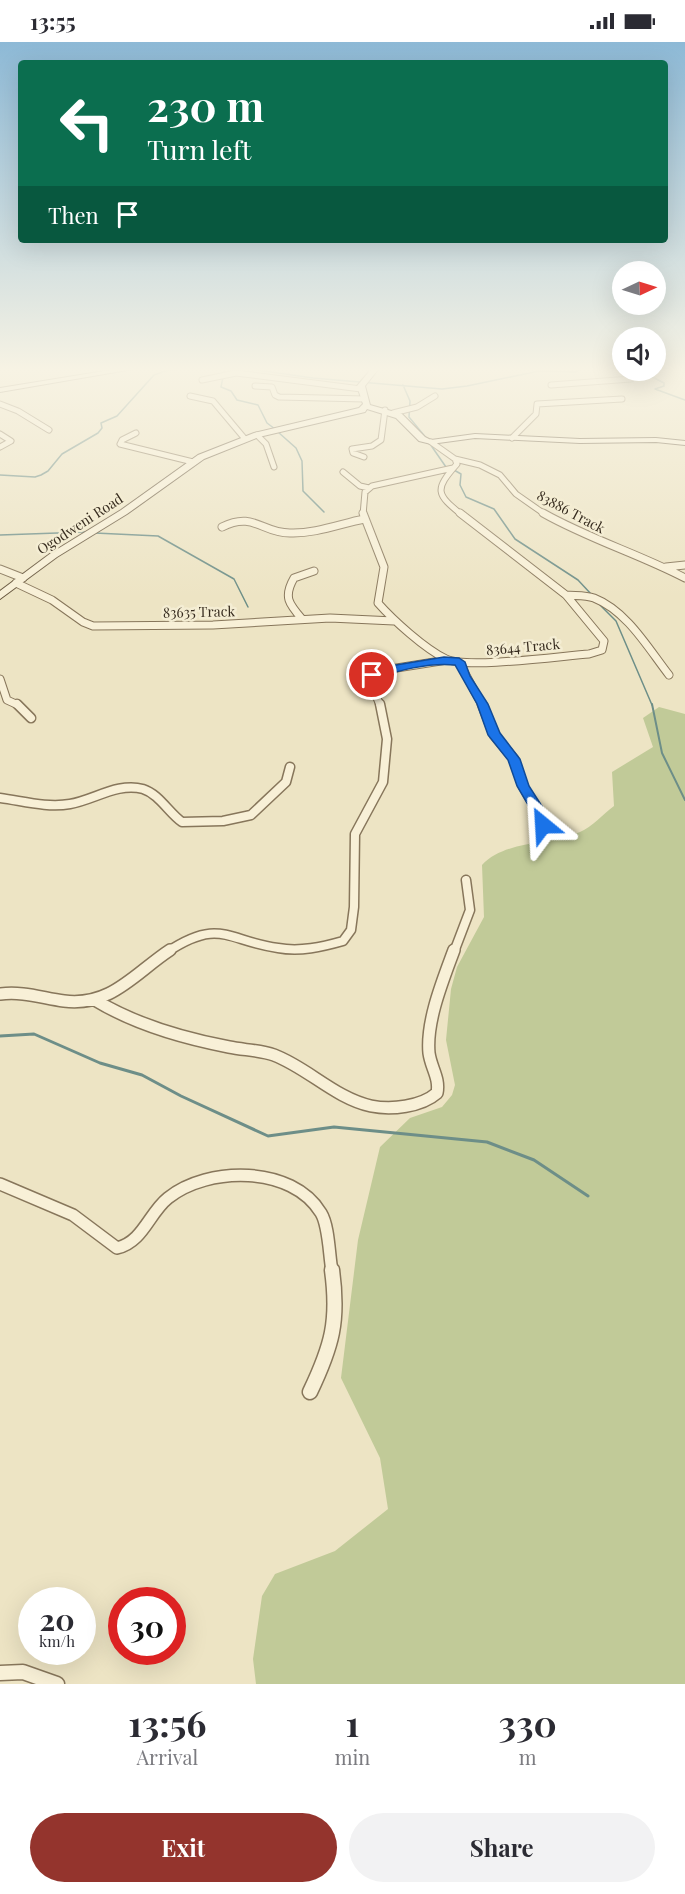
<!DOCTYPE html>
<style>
body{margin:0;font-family:"Playfair Display",serif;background:#f2f2f3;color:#2b2b33;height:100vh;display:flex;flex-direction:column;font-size:22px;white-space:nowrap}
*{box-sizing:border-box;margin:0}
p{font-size:20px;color:#7c7c81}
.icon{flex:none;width:33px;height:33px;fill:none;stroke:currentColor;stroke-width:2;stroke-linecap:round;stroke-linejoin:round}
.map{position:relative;height:1642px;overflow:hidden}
.drawer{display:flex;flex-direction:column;background:#fff;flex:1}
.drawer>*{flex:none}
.top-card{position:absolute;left:18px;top:18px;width:650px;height:183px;border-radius:6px;box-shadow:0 6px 24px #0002;background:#0b6e4f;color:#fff;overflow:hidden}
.needle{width:39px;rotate:86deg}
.tools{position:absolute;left:612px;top:219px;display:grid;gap:12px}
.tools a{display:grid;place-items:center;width:54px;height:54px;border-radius:50%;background:#fff;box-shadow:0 6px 24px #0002;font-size:30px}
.speed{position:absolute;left:18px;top:1545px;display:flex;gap:12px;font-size:30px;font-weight:700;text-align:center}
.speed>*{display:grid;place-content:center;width:78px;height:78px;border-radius:50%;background:#fff;box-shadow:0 6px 24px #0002;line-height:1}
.speed small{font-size:15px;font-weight:400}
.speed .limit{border:9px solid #d22;background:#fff;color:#111}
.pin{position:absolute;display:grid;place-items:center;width:51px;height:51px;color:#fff;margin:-26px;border:3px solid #fff;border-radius:50%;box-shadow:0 2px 6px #0007}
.me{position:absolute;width:66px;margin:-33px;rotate:333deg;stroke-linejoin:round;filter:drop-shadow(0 0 4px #0008)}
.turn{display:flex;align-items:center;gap:21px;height:126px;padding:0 30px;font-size:27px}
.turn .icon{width:78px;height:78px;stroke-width:2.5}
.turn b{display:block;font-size:42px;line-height:51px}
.then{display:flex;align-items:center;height:57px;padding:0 30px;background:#0003;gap:12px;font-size:22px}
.eta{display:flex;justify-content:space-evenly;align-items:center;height:102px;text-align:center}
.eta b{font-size:36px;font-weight:700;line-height:42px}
.primary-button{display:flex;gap:12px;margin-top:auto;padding:12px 30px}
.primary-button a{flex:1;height:69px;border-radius:36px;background:#94342d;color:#fff;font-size:24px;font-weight:700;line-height:69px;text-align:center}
.primary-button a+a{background:#f2f2f3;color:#2b2b33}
.status{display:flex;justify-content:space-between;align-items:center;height:42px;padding:0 30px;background:#fff;direction:ltr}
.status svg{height:16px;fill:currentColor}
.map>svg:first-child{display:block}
.green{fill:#c1ca98}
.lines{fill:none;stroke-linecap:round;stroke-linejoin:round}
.stream-far2{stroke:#6d8e88;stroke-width:1.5}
.stream-far1{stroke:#6d8e88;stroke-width:2}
.stream{stroke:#6d8e88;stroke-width:3}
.street-far4-casing{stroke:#87765b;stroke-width:7}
.street-far3-casing{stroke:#87765b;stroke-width:9}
.street-far2-casing{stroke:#87765b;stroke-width:11}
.street-far1-casing{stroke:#87765b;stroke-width:14}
.street-casing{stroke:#87765b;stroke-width:17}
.secondary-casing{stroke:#68573e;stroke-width:2}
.street-far4{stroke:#f8f0d7;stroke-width:5}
.street-far3{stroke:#f8f0d7;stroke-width:7}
.street-far2{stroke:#f8f0d7;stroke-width:8}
.street-far1{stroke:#f8f0d7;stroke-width:11}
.street{stroke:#f8f0d7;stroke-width:14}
.secondary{fill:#f8f0d7;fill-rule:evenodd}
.route{fill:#1a73e8;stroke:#114b97;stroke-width:1.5}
.labels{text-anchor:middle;stroke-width:5;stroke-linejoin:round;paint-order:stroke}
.far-street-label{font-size:14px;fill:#372c1f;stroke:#f4edd3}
</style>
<div class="status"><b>13:55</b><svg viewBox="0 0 49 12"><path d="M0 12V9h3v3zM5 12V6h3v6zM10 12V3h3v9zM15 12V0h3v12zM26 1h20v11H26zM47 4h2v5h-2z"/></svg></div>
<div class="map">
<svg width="685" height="1642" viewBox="0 0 685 1642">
<rect width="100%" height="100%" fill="#ede4c4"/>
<path class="green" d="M 659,665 L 685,672 L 685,1642 L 256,1642 L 253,1617 L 262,1554 L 275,1532 L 335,1509 L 388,1467 L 380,1416 L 341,1336 L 358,1198 L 380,1105 L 410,1076 L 442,1065 L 452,1053 L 455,1043 L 446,998 L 451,947 L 457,925 L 484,875 L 482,823 C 505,798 550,803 580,790 C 592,785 603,772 614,764 L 612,730 L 653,705 L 643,676 Z"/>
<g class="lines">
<path class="stream-far2" d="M 225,325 L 221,345 L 231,349 L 237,358 L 258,363 L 267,381 L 275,387
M 236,325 L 313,336 L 442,347 L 467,344 L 539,329 L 575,330 L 584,325
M 639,328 L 664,341 L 664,344 L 655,347 L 685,358
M 403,343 L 410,359 L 409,375 L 427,397
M 278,390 L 296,406 L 302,419 L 303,449 L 324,470
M 430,402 L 446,425
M 454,428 L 461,432 L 460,443 L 466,455 L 494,467 L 515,497 L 578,538 L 591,552
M 0,433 L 35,435 L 41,433 L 48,429 L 62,412 L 98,391 L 102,386 L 101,381 L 117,374 L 154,333 L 165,329 L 192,325
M 95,491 L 158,494 L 234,537 L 248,565
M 0,493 L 86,490
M 600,563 L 616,579 L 652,663"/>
<path class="stream-far1" d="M 652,662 L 662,711 L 685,758"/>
<path class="stream" d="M 0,994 L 34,992 L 100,1021 L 142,1033 L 181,1054 L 268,1094 L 334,1085 L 487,1100 L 534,1118 L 588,1154"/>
<g class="street-far4-casing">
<path id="street-far4" d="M 202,338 L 236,331 L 361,347
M 551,343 L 631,337
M 255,344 L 272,345 L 275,353 L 279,355 L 365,357
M 190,354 L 213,359 L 245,397
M 0,362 L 18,369 L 49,388
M 393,371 L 417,365 L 435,354
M 136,391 L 122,398 L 120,402 L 193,420
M 0,392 L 11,399 L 0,405
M 257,393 L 266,402 L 274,425
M 512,396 L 536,372 L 537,362 L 622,357
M 431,400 L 455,417 L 480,423 L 500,433 L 516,452 L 546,473
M 364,415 L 353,411 L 352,407 L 372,404 L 381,398 L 385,368
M 455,417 L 457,422 C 434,448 436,452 462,473
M 343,430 L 360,444 L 369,446
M 363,473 L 365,450 L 372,444 L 453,426"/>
</g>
<g class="street-far3-casing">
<path id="street-far3" d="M 363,471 L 384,525 L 378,561 C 393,578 425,607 446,617 C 467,627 561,614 589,612 L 602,608 L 604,599 L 566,553 L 460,471
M 543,471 C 589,497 639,512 685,536
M 222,485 C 254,469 261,491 290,491 C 314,492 340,482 364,477
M 666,525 L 685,523
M 0,527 L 23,536
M 16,541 L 52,558 L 83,580 L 93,584 L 213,583 L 330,576 L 394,579
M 566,553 C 575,554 585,553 594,556 C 627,569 648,606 669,633
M 302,577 C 289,562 283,555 294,536 L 314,529
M 459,620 L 482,663
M 0,637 L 7,658 L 18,663
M 380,663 L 369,637 L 384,628 L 447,618"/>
</g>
<g class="street-far2-casing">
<path id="street-far2" d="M 17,662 L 31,676
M 482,662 L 494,693 L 514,717 L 523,744 L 543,778 L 543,783 L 536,794
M 0,756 C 23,759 47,766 70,762 C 94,758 118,740 143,747 C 159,752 169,771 182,780 L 223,779 L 251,773 L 286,740 L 290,725
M 167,910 C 220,875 227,899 278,906 C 300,910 322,905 343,899 L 351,888 L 354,865 L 355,792 L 383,740 L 387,697 L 380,662
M 454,910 L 470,868 L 466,838"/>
</g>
<g class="street-far1-casing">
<path id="street-far1" d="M 0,952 C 23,949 42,956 64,959 C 111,965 135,931 170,908
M 95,958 C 136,983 182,996 229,1005 C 243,1008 260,1008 274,1013 C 308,1026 335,1056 371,1064 C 391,1068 421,1065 437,1051 C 440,1036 431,1026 429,1011 C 426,979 443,938 454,908
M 0,1142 L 73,1173 L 117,1206 C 143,1200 149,1171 168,1156 C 208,1124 292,1123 321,1171 C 329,1184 329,1213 332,1229"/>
</g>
<g class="street-casing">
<path id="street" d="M 310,1350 C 332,1304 339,1279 332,1228
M 0,1631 L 23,1630 L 57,1642"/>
</g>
<g class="secondary-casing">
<path id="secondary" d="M 129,325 L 145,325 L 0,350 L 0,346 Z
M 373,325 L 380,325 L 365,344 L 370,363 L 402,372 L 425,395 L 431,398 L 475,392 L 580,397 L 656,396 L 685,399 L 685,403 L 656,400 L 580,401 L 475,396 L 431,402 L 419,399 L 396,376 L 367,367 L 365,370 L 259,395 L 204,417 L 127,472 L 57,515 L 0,557 L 0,549 L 51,511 L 121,468 L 198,413 L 254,391 L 359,366 L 363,362 L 357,344 Z"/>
</g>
<use href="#street-far4" class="street-far4"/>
<use href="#street-far3" class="street-far3"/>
<use href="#street-far2" class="street-far2"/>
<use href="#street-far1" class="street-far1"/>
<use href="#street" class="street"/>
<use href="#secondary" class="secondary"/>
</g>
<linearGradient id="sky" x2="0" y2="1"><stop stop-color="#8db9d6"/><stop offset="0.59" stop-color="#f7f3e4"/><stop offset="1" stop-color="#f7f3e4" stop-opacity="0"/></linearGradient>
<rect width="685" height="555" fill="url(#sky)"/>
<path class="route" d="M 444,615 L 459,616 L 465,620 L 470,634 L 488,662 L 500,691 L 520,717 L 529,744 L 547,772 L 550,783 L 548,787 L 539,787 L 534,773 L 517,744 L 508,718 L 488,693 L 477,662 L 455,623 C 428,620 398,629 372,637 L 366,633 L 384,625 Z"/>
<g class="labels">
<g class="far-street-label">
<text transform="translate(571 470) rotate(28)" y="5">83886 Track</text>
<text transform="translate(80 482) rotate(-33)" y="5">Ogodweni Road</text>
<text transform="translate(199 570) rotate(-1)" y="5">83635 Track</text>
<text transform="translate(523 605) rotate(-5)" y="5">83644 Track</text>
</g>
</g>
</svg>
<div class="tools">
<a><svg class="needle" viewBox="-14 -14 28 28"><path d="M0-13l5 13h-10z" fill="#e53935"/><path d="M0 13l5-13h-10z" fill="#7c7c81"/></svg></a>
<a><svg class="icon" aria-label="sound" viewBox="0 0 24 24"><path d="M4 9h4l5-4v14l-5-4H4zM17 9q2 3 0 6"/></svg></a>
</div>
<div class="speed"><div>20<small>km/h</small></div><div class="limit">30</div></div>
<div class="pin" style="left:372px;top:633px;background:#d93025"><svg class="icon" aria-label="arrive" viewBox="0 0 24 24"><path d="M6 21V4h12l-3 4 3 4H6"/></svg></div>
<svg class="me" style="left:543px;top:783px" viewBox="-20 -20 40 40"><path d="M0-17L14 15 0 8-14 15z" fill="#1a73e8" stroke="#fff" stroke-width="4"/></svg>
<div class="top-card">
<div class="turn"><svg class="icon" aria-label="left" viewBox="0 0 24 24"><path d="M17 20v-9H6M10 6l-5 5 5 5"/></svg><div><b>230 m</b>Turn left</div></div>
<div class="then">Then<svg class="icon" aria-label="arrive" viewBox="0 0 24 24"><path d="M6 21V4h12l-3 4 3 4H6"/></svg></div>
</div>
</div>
<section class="drawer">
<div class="eta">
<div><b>13:56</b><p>Arrival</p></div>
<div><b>1</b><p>min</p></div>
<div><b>330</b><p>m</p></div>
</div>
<div class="primary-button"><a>Exit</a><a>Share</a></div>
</section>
